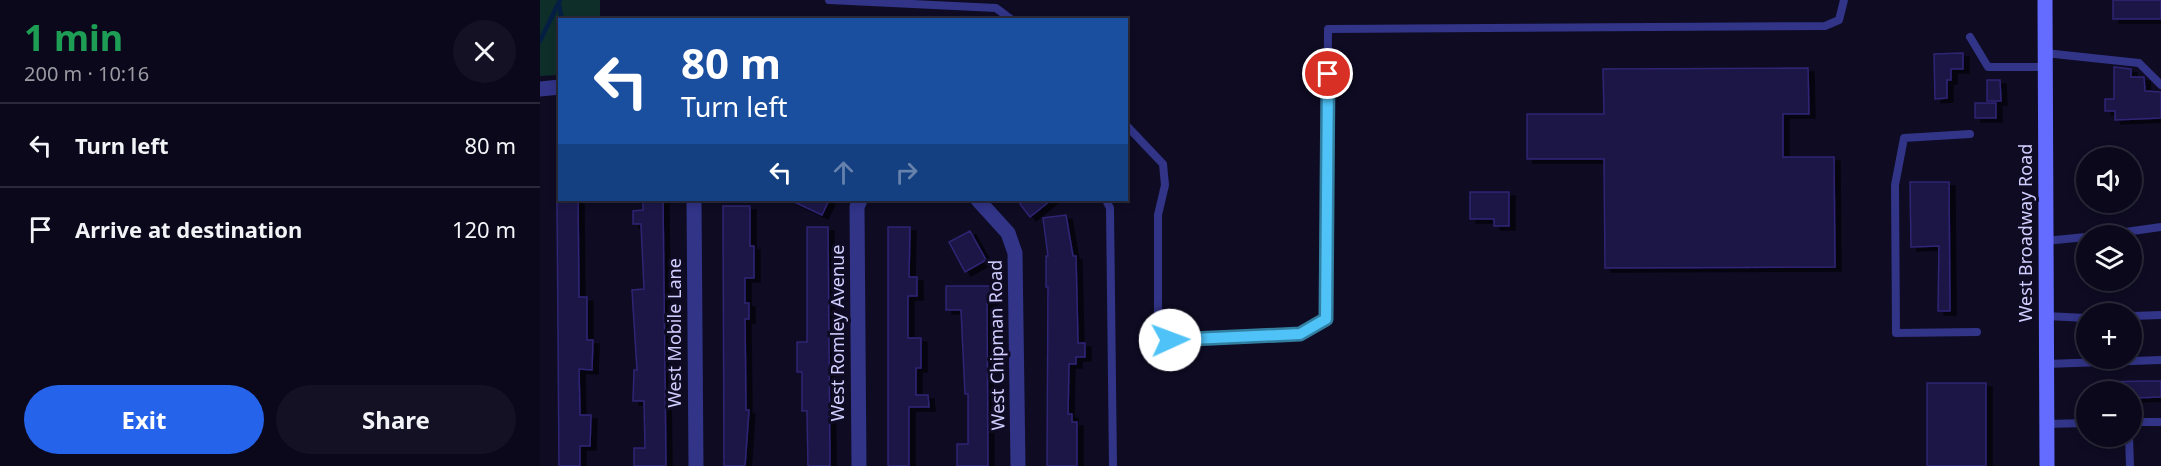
<!DOCTYPE html>
<meta charset="utf-8">
<style>
body{margin:0;font-family:"Noto Sans",sans-serif;background:#131123;color:#f1f3f6;height:100vh;display:flex;flex-direction:column;font-size:22px;white-space:nowrap}
*{box-sizing:border-box;margin:0}
p{font-size:20px;color:#999aa2}
.icon{flex:none;width:33px;height:33px;fill:none;stroke:currentColor;stroke-width:2;stroke-linecap:round;stroke-linejoin:round}
.map{position:relative;flex:1;overflow:hidden}
.panel{display:flex;flex-direction:column;background:#0a081a;width:540px}
.panel>*{flex:none}
.hud{position:absolute;left:18px;top:18px;width:570px;height:183px;border-radius:0px;box-shadow:0 3px 9px #0003,0 0 0 2px #2a2939;background:#1a4fa0;color:#fff;overflow:hidden}
.tools{position:absolute;left:1536px;top:147px;display:grid;gap:12px}
.tools a{display:grid;place-items:center;width:66px;height:66px;border-radius:50%;background:#0a081a;box-shadow:0 3px 9px #0003,0 0 0 2px #2a2939;font-size:30px}
.pin{position:absolute;display:grid;place-items:center;width:51px;height:51px;color:#fff;margin:-26px;border:3px solid #fff;border-radius:50%;box-shadow:0 2px 6px #0007}
.me{position:absolute;width:66px;margin:-33px;rotate:88deg;stroke-linejoin:round;filter:drop-shadow(0 0 4px #0008)}
.turn{display:flex;align-items:center;gap:21px;height:126px;padding:0 24px;font-size:27px}
.turn .icon{width:78px;height:78px;stroke-width:2.5}
.turn b{display:block;font-size:42px;line-height:51px}
.lanes{display:flex;align-items:center;height:57px;padding:0 24px;background:#0003;justify-content:center;gap:30px;direction:ltr}
.lanes .off{opacity:.35}
.round{display:grid;place-items:center;flex:none;width:63px;height:63px;border-radius:32px;background:#131123}
.summary{display:flex;align-items:center;justify-content:space-between;height:102px;padding:0 24px}
h1{font-size:36px;font-weight:700;line-height:45px;color:#1e9e55}
.action{display:flex;gap:12px;margin-top:auto;padding:12px 24px}
.action a{flex:1;height:69px;border-radius:36px;background:#2563eb;color:#fff;font-size:24px;font-weight:700;line-height:69px;text-align:center}
.action a+a{background:#131123;color:#f1f3f6}
ul{padding:0;list-style:none}
li{display:flex;align-items:center;gap:18px;height:84px;padding:0 24px;border-top:2px solid #2a2939}
li div{flex:1}
li b{display:block;font-size:22px}
li em{font-style:normal}
main{display:flex;flex:1;min-height:0}
.map>svg:first-child{display:block}
.green{fill:#0e2e2a}
.lines{fill:none;stroke-linecap:round;stroke-linejoin:round}
.stream{stroke:#041f43;stroke-width:4.5}
.building{fill:#1c1546;stroke:#2f2574;stroke-width:1.5;filter:url(#shadow)}
.lane{stroke:#313487;stroke-width:8}
.street{stroke:#313487;stroke-width:15}
.secondary{stroke:#646bff;stroke-width:15}
.route-casing{stroke:#337fa1;stroke-width:15}
.route{stroke:#4fc3f7;stroke-width:10}
.labels{text-anchor:middle;stroke-width:6;stroke-linejoin:round;paint-order:stroke}
.street-label{font-size:18px;fill:#d0cdff;stroke:#0e0b23}
</style>
<main>
<section class="panel">
<div class="summary"><div><h1>1 min</h1><p>200 m · 10:16</p></div><a class="round"><svg class="icon" aria-label="close" viewBox="0 0 24 24"><path d="M6 6l12 12M18 6L6 18"/></svg></a></div>
<ul>
<li><svg class="icon" aria-label="left" viewBox="0 0 24 24"><path d="M17 20v-9H6M10 6l-5 5 5 5"/></svg><div><b>Turn left</b></div><em>80 m</em></li>
<li><svg class="icon" aria-label="arrive" viewBox="0 0 24 24"><path d="M6 21V4h12l-3 4 3 4H6"/></svg><div><b>Arrive at destination</b></div><em>120 m</em></li>
</ul>
<div class="action"><a>Exit</a><a>Share</a></div>
</section>
<div class="map">
<svg width="1621" height="466" viewBox="0 0 1621 466">
<defs>
<filter id="shadow"><feDropShadow dx="6" dy="4" stdDeviation="0" flood-color="#0009"/></filter>
</defs>
<rect width="100%" height="100%" fill="#0e0b23"/>
<path class="green" d="M 0,0 L 60,0 L 60,19 L 20,20 L 19,75 L 0,76 Z"/>
<g class="lines">
<path class="stream" d="M 19,5 L 22,20
M 0,41 L 20,0"/>
</g>
<path class="building" d="M 1573,0 L 1621,0 L 1621,19 L 1573,19 Z
M 1423,53 L 1423,69 L 1411,69 L 1411,80 L 1407,80 L 1407,98 L 1395,99 L 1394,54 Z
M 1574,67 L 1591,69 L 1591,77 L 1604,77 L 1605,91 L 1621,92 L 1621,118 L 1575,120 L 1575,111 L 1565,111 L 1565,99 L 1574,99 Z
M 1268,68 L 1269,114 L 1243,114 L 1243,157 L 1294,157 L 1295,267 L 1065,268 L 1064,159 L 987,159 L 987,114 L 1064,114 L 1063,69 Z
M 1447,80 L 1460,80 L 1461,101 L 1447,101 Z
M 1435,103 L 1456,103 L 1456,118 L 1435,118 Z
M 1370,182 L 1409,182 L 1410,311 L 1398,311 L 1399,246 L 1371,247 Z
M 930,192 L 969,192 L 969,226 L 954,226 L 954,219 L 930,219 Z
M 17,200 L 38,200 L 39,297 L 47,297 L 47,340 L 53,340 L 52,370 L 39,369 L 40,415 L 51,415 L 50,446 L 40,446 L 40,466 L 19,466 Z
M 103,200 L 123,200 L 126,466 L 94,466 L 94,448 L 105,448 L 104,401 L 93,401 L 94,370 L 97,370 L 92,290 L 104,289 L 101,224 L 93,224 L 93,211 L 103,210 Z
M 250,200 L 289,200 L 282,215 Z
M 485,200 L 511,200 L 490,217 L 480,204 Z
M 183,206 L 210,206 L 210,246 L 214,246 L 214,278 L 205,278 L 205,303 L 209,303 L 209,319 L 205,319 L 206,410 L 209,410 L 205,466 L 184,466 Z
M 526,215 L 533,256 L 536,256 L 538,343 L 545,343 L 545,357 L 536,357 L 536,364 L 529,364 L 528,414 L 532,414 L 532,422 L 537,422 L 537,466 L 507,466 L 508,287 L 506,287 L 506,256 L 508,256 L 503,218 Z
M 267,227 L 288,227 L 290,466 L 268,466 L 267,411 L 262,411 L 262,372 L 257,372 L 257,342 L 267,342 Z
M 348,227 L 370,227 L 369,277 L 377,277 L 377,296 L 368,296 L 368,338 L 381,338 L 381,368 L 376,368 L 376,395 L 388,395 L 389,407 L 369,407 L 369,466 L 348,466 Z
M 430,231 L 446,260 L 425,272 L 409,242 Z
M 406,286 L 451,286 L 451,301 L 447,301 L 448,466 L 417,466 L 417,444 L 428,444 L 428,394 L 425,394 L 421,310 L 406,310 Z
M 1609,381 L 1621,381 L 1621,397 L 1592,398 L 1592,392 L 1559,392 L 1558,382 Z
M 1387,383 L 1446,383 L 1446,466 L 1387,466 Z"/>
<g class="lines">
<path class="lane" d="M 289,0 L 456,8 L 472,20
M 1430,37 L 1448,67 L 1505,67
M 1505,53 L 1599,63 L 1621,85
M 586,125 L 623,164 L 625,185 L 618,215 L 618,328 L 630,340 L 760,334 L 786,319 L 788,29 L 1285,26 L 1299,20 L 1304,0
M 1430,134 L 1364,138 L 1355,185 L 1356,333 L 1437,332
M 566,200 L 570,208 L 573,466
M 1557,236 L 1621,227
M 1505,241 L 1546,237
M 1506,316 L 1546,318
M 1592,316 L 1621,315
M 1506,364 L 1621,360
M 1592,422 L 1621,422
M 1507,424 L 1546,423
M 1589,436 L 1590,466"/>
<path class="street" d="M 0,89 L 20,87
M 154,200 L 156,466
M 438,200 L 468,233 L 475,253 L 478,466
M 319,466 L 317,207 L 320,200"/>
<path class="secondary" d="M 1505,0 L 1507,466"/>
</g>
<g class="lines">
<g class="route-casing">
<path id="route" d="M 630,340 L 760,334 L 786,319 L 788,74"/>
</g>
<use href="#route" class="route"/>
</g>
<g class="labels">
<g class="street-label">
<text transform="translate(1486 233) rotate(-90)" y="6">West Broadway Road</text>
<text transform="translate(135 333) rotate(-90)" y="6">West Mobile Lane</text>
<text transform="translate(298 333) rotate(-90)" y="6">West Romley Avenue</text>
<text transform="translate(457 345) rotate(-91)" y="6">West Chipman Road</text>
</g>
</g>
</svg>
<div class="tools">
<a><svg class="icon" aria-label="sound" viewBox="0 0 24 24"><path d="M4 9h4l5-4v14l-5-4H4zM17 9q2 3 0 6"/></svg></a>
<a><svg class="icon" aria-label="layers" viewBox="0 0 24 24"><path d="M12 4l9 5-9 5-9-5zM3 14l9 5 9-5"/></svg></a>
<a>+</a>
<a>−</a>
</div>
<div class="pin" style="left:788px;top:74px;background:#d93025"><svg class="icon" aria-label="arrive" viewBox="0 0 24 24"><path d="M6 21V4h12l-3 4 3 4H6"/></svg></div>
<svg class="me" style="left:630px;top:340px" viewBox="-20 -20 40 40"><circle r="19" fill="#fff"/><path d="M0-13L10 11 0 6-10 11z" fill="#4fc3f7"/></svg>
<div class="hud">
<div class="turn"><svg class="icon" aria-label="left" viewBox="0 0 24 24"><path d="M17 20v-9H6M10 6l-5 5 5 5"/></svg><div><b>80 m</b>Turn left</div></div>
<div class="lanes"><svg class="icon" aria-label="left" viewBox="0 0 24 24"><path d="M17 20v-9H6M10 6l-5 5 5 5"/></svg><svg class="icon off" aria-label="ahead" viewBox="0 0 24 24"><path d="M12 20V5M6 11l6-6 6 6"/></svg><svg class="icon off" aria-label="right" viewBox="0 0 24 24"><path d="M7 20v-9h11M14 6l5 5-5 5"/></svg></div>
</div>
</div>
</main>
